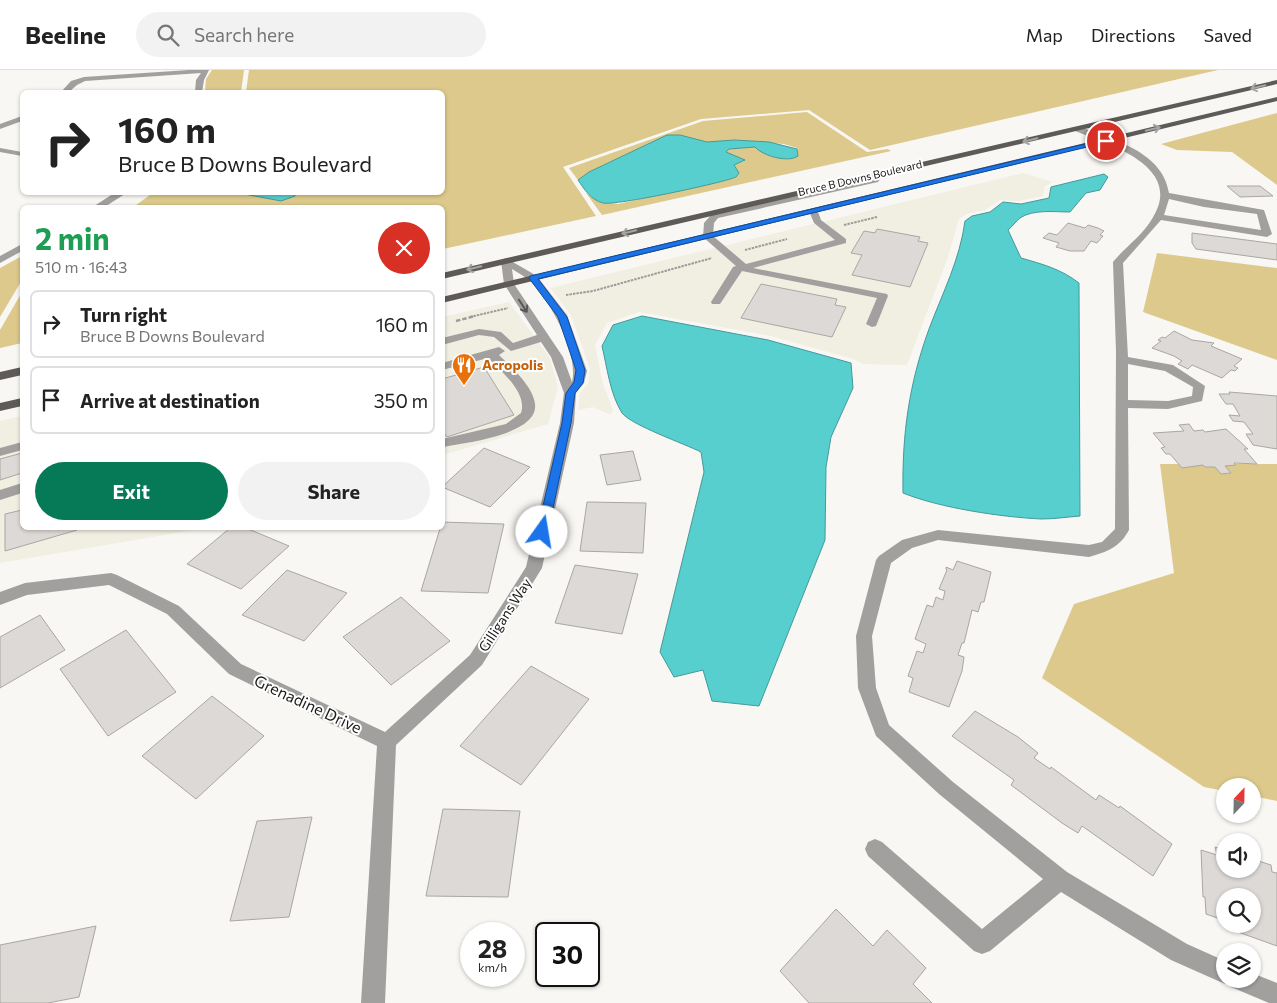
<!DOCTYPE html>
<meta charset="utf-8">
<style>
body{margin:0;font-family:Commissioner,sans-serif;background:#f2f2f2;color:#222;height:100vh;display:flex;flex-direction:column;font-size:19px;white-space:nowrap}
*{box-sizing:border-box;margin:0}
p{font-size:16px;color:#767676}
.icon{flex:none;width:28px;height:28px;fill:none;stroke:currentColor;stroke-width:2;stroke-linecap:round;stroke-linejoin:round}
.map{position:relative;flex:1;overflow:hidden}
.sheet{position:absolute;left:20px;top:135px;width:425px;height:325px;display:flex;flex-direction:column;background:#fff;border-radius:8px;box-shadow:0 1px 4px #0004}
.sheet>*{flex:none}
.banner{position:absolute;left:20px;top:20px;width:425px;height:105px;border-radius:8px;box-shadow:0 1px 4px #0004;background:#fff;color:#222;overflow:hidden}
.needle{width:32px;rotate:22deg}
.controls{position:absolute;left:1216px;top:708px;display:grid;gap:10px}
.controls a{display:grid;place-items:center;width:45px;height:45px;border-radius:50%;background:#fff;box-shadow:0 1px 4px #0004;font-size:25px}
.speed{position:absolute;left:460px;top:852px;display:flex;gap:10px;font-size:25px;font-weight:700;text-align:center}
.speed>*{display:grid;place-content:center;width:65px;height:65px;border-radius:50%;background:#fff;box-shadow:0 1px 4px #0004;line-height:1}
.speed small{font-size:12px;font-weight:400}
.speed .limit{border:2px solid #111;border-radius:8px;background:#fff;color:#111}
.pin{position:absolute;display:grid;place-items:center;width:42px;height:42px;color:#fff;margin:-21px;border:2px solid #fff;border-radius:50%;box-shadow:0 1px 5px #0007}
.me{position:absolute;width:55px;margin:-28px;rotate:13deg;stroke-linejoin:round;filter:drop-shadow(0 0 4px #0008)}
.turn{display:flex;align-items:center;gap:18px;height:105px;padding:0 15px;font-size:22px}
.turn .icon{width:65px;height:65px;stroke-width:2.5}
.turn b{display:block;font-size:35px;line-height:42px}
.round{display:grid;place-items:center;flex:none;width:52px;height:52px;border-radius:26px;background:#f2f2f2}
.headline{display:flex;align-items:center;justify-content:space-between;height:85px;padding:0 15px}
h1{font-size:30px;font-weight:700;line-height:38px;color:#1e9e55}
.primary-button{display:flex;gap:10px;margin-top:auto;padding:10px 15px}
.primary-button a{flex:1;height:58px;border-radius:30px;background:#067a56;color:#fff;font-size:20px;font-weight:700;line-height:58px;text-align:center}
.primary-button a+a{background:#f2f2f2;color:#222}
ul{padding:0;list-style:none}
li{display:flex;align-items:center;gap:15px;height:68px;margin:0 10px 8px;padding:0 5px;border:2px solid #e0e0e0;border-radius:8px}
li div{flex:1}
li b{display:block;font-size:19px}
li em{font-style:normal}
header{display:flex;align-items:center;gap:30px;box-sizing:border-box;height:70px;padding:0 25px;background:#fff;border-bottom:1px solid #e0e0e0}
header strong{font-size:24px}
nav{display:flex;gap:28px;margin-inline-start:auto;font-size:18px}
.search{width:350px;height:45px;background:#f2f2f2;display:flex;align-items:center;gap:12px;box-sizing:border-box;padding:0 18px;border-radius:28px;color:#767676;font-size:19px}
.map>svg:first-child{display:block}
.built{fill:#f1eee2}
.green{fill:#dcc98b}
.water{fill:#57cfcf;stroke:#459998}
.building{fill:#ddd9d6;stroke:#aaa6a3;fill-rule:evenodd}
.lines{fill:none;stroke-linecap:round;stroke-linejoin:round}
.path-far1{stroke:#9d9c99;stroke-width:2;stroke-dasharray:2.5 1;stroke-linecap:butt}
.path{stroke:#9d9c99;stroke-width:2.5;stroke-dasharray:4.5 2;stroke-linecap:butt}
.minor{fill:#a2a09f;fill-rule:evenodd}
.major{fill:#5d5a58;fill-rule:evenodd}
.oneway{stroke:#a6a4a3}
.oneway2{stroke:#585755}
.route{fill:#1a73e8;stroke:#114b97}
.labels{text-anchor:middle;stroke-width:4;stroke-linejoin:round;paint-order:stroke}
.far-street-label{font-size:11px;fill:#1b1b19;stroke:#fff}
.food-label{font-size:14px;font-weight:bold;fill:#c56008;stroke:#fff;text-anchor:start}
.street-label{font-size:14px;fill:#1b1b19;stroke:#fff}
.near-street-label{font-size:16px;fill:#1b1b19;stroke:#fff}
</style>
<header>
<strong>Beeline</strong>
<div class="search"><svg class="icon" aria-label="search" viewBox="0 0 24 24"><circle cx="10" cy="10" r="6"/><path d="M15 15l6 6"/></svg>Search here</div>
<nav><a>Map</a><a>Directions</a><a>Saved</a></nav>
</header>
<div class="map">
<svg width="1277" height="933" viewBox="0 0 1277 933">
<rect width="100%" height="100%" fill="#f8f7f3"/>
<path class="built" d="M 1023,103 L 1053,112 L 1045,116 L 1043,126 L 1019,131 L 1000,130 L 985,140 L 967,144 L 959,149 L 948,187 L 907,295 L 863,294 L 853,289 L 771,266 L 639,242 L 607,253 L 595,275 L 603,314 L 613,340 L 611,345 L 593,337 L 578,340 L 580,323 L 588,313 L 590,299 L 571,245 L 550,218 Z
M 509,232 L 550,288 L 558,317 L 548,354 L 443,385 L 442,247 Z
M 22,346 L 22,458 L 205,458 L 0,493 L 0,351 Z"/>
<path class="green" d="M 212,0 L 244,0 L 241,22 L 205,22 L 206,9 Z
M 249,0 L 1218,0 L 870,80 L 809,40 L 701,49 L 563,97 L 596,146 L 443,179 L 442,138 L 132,138 L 154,122 L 442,122 L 442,22 L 246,22 Z
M 807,42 L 867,82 L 888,79 L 891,81 L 602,145 L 586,123 L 598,131 L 618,134 L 736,107 L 739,103 L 734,95 L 744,91 L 726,82 L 729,79 L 756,77 C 763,86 779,87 790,89 L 798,82 L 797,78 L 784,74 L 734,70 L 707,72 L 680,65 L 667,65 L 589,102 L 578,110 L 569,98 L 703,51 Z
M 1277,43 L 1277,115 L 1232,82 L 1177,80 L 1161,74 Z
M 1157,183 L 1277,198 L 1277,290 L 1143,242 Z
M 22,186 L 22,210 L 0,247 L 0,198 Z
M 22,222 L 22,273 L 0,278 L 0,260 Z
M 1160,394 L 1277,394 L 1277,731 L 1253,726 L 1252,716 L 1225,716 L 1225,721 L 1204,717 L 1042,608 L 1074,534 L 1174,503 Z"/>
<path class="water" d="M 667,65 L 680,65 L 707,72 L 734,70 L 769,72 L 797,79 L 798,86 C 788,93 763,86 755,77 L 729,79 L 726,82 L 745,90 L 734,95 L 739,103 L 736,107 C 722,113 615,136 603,133 C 591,130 584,119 578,110 L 589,102 Z
M 1104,104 L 1108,107 L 1100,120 L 1086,123 L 1070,142 C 1055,142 1033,139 1020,148 C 1016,151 1012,157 1008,160 L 1021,188 C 1042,194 1061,199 1079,213 L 1080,446 C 1067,447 1054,449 1041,449 C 1001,447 940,438 903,423 C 902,364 909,314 929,259 C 943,222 960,189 965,151 L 972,146 L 990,142 L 1003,132 L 1021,134 L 1049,128 L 1051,117 Z
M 239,123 L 295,123 L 295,126 L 281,131 Z
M 642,246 L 768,270 L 851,293 L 853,318 L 831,367 L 826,397 L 825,470 L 759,636 L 712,631 L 703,600 L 674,607 L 660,582 L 704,402 L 701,382 C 685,374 631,355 622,343 C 610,324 607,297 602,276 L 613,255 Z"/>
<path class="building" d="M 1227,116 L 1260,116 L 1273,126 L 1240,127 Z
M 1068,153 L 1085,158 L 1088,155 L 1098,158 L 1104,161 L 1100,165 L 1103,166 L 1097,173 L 1091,171 L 1084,181 L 1070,181 L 1056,177 L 1059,173 L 1043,168 L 1049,163 L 1057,165 Z
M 877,159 L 920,167 L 918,171 L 928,173 L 910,217 L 852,205 L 862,185 L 851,183 L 864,161 L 875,163 Z
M 1192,163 L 1277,174 L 1277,190 L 1196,179 L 1192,173 Z
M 761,214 L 837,229 L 835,235 L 846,237 L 832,267 L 741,248 Z
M 1174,261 L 1192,270 L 1214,273 L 1211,276 L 1242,289 L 1234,296 L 1238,298 L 1235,301 L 1231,300 L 1222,308 L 1192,295 L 1188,299 L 1178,294 L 1182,291 L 1174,286 L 1152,278 L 1161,271 L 1158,270 L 1162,267 L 1165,268 Z
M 484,297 L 514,345 L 447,367 L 442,361 L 442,309 Z
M 1229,322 L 1277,326 L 1277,379 L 1253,375 L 1246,364 L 1253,364 L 1244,352 L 1233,351 L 1229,345 L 1240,346 L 1233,334 L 1226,334 L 1219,324 L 1230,324 Z
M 1189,354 L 1194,361 L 1203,360 L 1205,362 L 1226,359 L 1248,379 L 1244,379 L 1257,394 L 1234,393 L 1236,395 L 1225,396 L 1231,403 L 1221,404 L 1215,397 L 1205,397 L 1203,395 L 1182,398 L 1170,384 L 1166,384 L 1161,378 L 1165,377 L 1153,363 L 1184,361 L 1179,355 Z
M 484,378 L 530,397 L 490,437 L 442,417 Z
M 633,381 L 641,410 L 607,415 L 600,385 Z
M 22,383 L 22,403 L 0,410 L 0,389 Z
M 587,432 L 646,433 L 643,483 L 580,481 Z
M 22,440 L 22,458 L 77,458 L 77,460 L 5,481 L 5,444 Z
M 442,452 L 504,454 L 488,523 L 421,521 Z
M 230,458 L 246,458 L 289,476 L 241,519 L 187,494 Z
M 957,491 L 991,502 L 984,532 L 981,532 L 978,542 L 972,540 L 964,573 L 962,573 L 958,585 L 964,587 L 962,601 L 949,637 L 909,622 L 913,608 L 908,606 L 917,581 L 923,583 L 926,574 L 915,569 L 927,535 L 933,537 L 936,527 L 943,530 L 945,521 L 939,519 L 947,500 L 946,499 L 946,497 L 953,500 Z
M 575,495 L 638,504 L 622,564 L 555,553 Z
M 287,500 L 347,523 L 304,571 L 242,545 Z
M 401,527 L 450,571 L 391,615 L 343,567 Z
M 40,545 L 65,580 L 0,618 L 0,567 Z
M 126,560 L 176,622 L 108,666 L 60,599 Z
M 531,596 L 589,629 L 521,715 L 460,676 Z
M 212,626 L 264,666 L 196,729 L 142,686 Z
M 975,641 L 1018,667 L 1038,683 L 1034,688 L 1050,699 L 1051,697 L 1096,730 L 1099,725 L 1119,738 L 1120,736 L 1172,774 L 1153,806 L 1082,756 L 1078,763 L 1062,753 L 1011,715 L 1014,710 L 952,666 Z
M 443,739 L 520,741 L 508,827 L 426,826 Z
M 312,747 L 289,847 L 230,851 L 257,751 Z
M 1215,777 L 1225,780 L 1225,799 L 1252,799 L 1252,789 L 1271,795 L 1272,802 L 1277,803 L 1277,876 L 1224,857 L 1223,850 L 1206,844 L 1205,827 L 1203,827 L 1201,780 L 1217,785 ZM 1225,826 L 1252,826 L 1252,854 L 1225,854 Z
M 836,839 L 873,876 L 887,860 L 926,898 L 913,914 L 932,933 L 809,933 L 780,901 Z
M 96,856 L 79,927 L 48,933 L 0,933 L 0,875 Z"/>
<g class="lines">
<path class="path-far1" d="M 844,155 L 877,147
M 745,180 L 787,169
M 566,225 L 593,221 L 712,188
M 470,247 L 508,238"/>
<path class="path" d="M 456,251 L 475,246"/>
<path class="minor" d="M 189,0 L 209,0 L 204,10 L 202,22 L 195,22 L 196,10 L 201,3 L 85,11 L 77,15 L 69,22 L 61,22 L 71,11 L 84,7 Z
M 22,46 L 22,51 L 0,59 L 0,54 Z
M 1075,57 L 1081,57 C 1114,70 1163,82 1169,123 L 1264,140 L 1272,164 L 1267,167 L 1161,150 L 1123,193 L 1128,287 L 1173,295 L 1205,316 L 1202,331 L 1168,339 L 1128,338 L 1129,460 C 1120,477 1107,482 1089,487 L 938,470 L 912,478 L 891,493 L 872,566 L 876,618 L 889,655 L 953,712 L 1067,802 L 1187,874 L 1225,891 L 1225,909 L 1252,909 L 1252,903 L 1277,913 L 1277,933 L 1269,933 L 1231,917 L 1229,913 L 1225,914 L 1171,890 L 1061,822 L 990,881 L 982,884 L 974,881 L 868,786 L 865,779 L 868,772 L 875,769 L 882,772 L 982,859 L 1043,809 L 939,724 L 876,666 L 858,618 L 856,566 L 876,490 L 879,486 L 902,470 L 938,460 L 1089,475 L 1102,472 L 1115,459 L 1116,282 L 1113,192 C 1125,177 1142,166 1152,149 C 1185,97 1111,75 1075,61 ZM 1169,129 L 1204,137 L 1257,144 L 1261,160 L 1164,145 ZM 1128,294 L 1165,301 L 1193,317 L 1192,326 L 1168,331 L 1128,330 Z
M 0,78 L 22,82 L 22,86 L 0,82 Z
M 877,102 L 884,104 L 878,112 L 718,148 L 714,153 L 713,166 L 746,194 L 835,170 L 814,153 L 809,141 L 817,139 L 821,150 L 846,169 L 846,173 L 753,198 L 887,224 L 888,226 L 876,256 L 872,257 L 866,254 L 877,228 L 742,201 L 720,234 L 712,234 L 711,232 L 733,197 L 736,196 L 703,167 L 704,153 L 712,144 L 872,108 Z
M 116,122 L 128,122 L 103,138 L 91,138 Z
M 22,174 L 22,181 L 0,193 L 0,186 Z
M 506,188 L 537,206 L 567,245 L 587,301 L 584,313 L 576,323 L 574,353 L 542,498 L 482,595 L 396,675 L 385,933 L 361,933 L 377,676 L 229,604 L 167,544 L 109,515 L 27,525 L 0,535 L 0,522 L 25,513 L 111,503 L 117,505 L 179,536 L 241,594 L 385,662 L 470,585 L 526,497 L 560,353 L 564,323 L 551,287 L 541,272 L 511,281 L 494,267 L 479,265 L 442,275 L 442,268 L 479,259 L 501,262 L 513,273 L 537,265 L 504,214 L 501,191 ZM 512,199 C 518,203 524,206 529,210 C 550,229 579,284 572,312 L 563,287 L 514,214 Z
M 499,277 L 505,281 L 499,285 C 511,297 533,316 535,334 C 539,365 463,373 442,377 L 442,369 L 506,354 L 521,343 C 528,323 500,300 488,288 L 442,300 L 442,293 Z
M 22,372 L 22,380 L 0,386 L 0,378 Z
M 22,413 L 22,423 L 0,430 L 0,420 Z"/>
<path class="major" d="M 1277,10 L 1277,14 L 442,209 L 442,203 Z
M 1277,27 L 1277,31 L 442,233 L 442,227 Z
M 22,297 L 22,305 L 0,310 L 0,302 Z
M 22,328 L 22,336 L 0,341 L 0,333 Z"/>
</g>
<defs><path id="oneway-shaft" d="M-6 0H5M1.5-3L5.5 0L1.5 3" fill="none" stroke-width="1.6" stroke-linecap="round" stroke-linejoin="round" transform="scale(1.25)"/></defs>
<g class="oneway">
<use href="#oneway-shaft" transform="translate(1258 17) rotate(167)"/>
<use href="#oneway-shaft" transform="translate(1153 59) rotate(-14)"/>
<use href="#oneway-shaft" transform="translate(1030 70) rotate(167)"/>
<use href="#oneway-shaft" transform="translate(629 162) rotate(166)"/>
<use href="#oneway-shaft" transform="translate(474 198) rotate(167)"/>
</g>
<use class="oneway2" href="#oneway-shaft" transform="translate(523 236) rotate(57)"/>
<path class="route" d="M 1106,69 L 1108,72 L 538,209 L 567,247 L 585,300 L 583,313 L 575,323 L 571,353 L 548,462 L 542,466 L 538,465 L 537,462 L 562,353 L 566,323 L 574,312 L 576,300 L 558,247 L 529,208 L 530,206 Z"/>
<defs>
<g id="restaurant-pin" transform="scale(1.25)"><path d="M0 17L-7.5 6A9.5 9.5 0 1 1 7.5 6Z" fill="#e8710a" stroke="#fff"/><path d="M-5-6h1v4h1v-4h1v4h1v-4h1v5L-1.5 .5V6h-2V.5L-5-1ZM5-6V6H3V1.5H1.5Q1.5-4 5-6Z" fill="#fff"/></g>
</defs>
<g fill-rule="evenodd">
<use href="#restaurant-pin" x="464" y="295"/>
</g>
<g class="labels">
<g class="far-street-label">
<text transform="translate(860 108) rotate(-13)" y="4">Bruce B Downs Boulevard</text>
</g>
<g class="food-label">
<text x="482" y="300">Acropolis</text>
</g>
<g class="street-label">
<text transform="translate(505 545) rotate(-57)" y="5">Gilligans Way</text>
</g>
<g class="near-street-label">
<text transform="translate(308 634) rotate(25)" y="6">Grenadine Drive</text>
</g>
</g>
</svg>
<div class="controls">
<a><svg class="needle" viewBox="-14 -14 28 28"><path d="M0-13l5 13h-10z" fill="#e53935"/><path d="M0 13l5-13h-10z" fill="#767676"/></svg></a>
<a><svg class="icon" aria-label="sound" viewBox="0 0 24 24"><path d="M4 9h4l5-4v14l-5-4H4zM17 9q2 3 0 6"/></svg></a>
<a><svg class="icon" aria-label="search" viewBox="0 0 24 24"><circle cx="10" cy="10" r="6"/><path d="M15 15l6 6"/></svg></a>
<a><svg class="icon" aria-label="layers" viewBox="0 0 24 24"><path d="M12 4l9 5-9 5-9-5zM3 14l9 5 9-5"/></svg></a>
</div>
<div class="speed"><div>28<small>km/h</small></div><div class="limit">30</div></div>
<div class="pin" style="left:1106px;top:71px;background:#d93025"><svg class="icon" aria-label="arrive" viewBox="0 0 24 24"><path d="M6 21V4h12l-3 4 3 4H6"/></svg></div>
<svg class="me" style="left:542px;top:462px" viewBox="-20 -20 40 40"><circle r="19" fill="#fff"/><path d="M0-13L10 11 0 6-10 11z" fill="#1a73e8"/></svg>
<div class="banner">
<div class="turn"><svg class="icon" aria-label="right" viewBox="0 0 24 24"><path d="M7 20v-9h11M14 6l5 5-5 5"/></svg><div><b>160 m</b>Bruce B Downs Boulevard</div></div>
</div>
<section class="sheet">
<div class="headline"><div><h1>2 min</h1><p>510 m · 16:43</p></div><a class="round" style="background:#d93025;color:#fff"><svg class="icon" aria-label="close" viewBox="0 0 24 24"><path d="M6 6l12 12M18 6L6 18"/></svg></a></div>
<ul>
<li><svg class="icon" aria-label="right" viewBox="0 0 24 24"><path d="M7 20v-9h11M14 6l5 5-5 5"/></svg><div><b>Turn right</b><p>Bruce B Downs Boulevard</p></div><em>160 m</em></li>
<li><svg class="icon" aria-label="arrive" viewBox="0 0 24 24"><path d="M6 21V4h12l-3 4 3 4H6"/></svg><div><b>Arrive at destination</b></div><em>350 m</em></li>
</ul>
<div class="primary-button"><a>Exit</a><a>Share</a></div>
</section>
</div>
